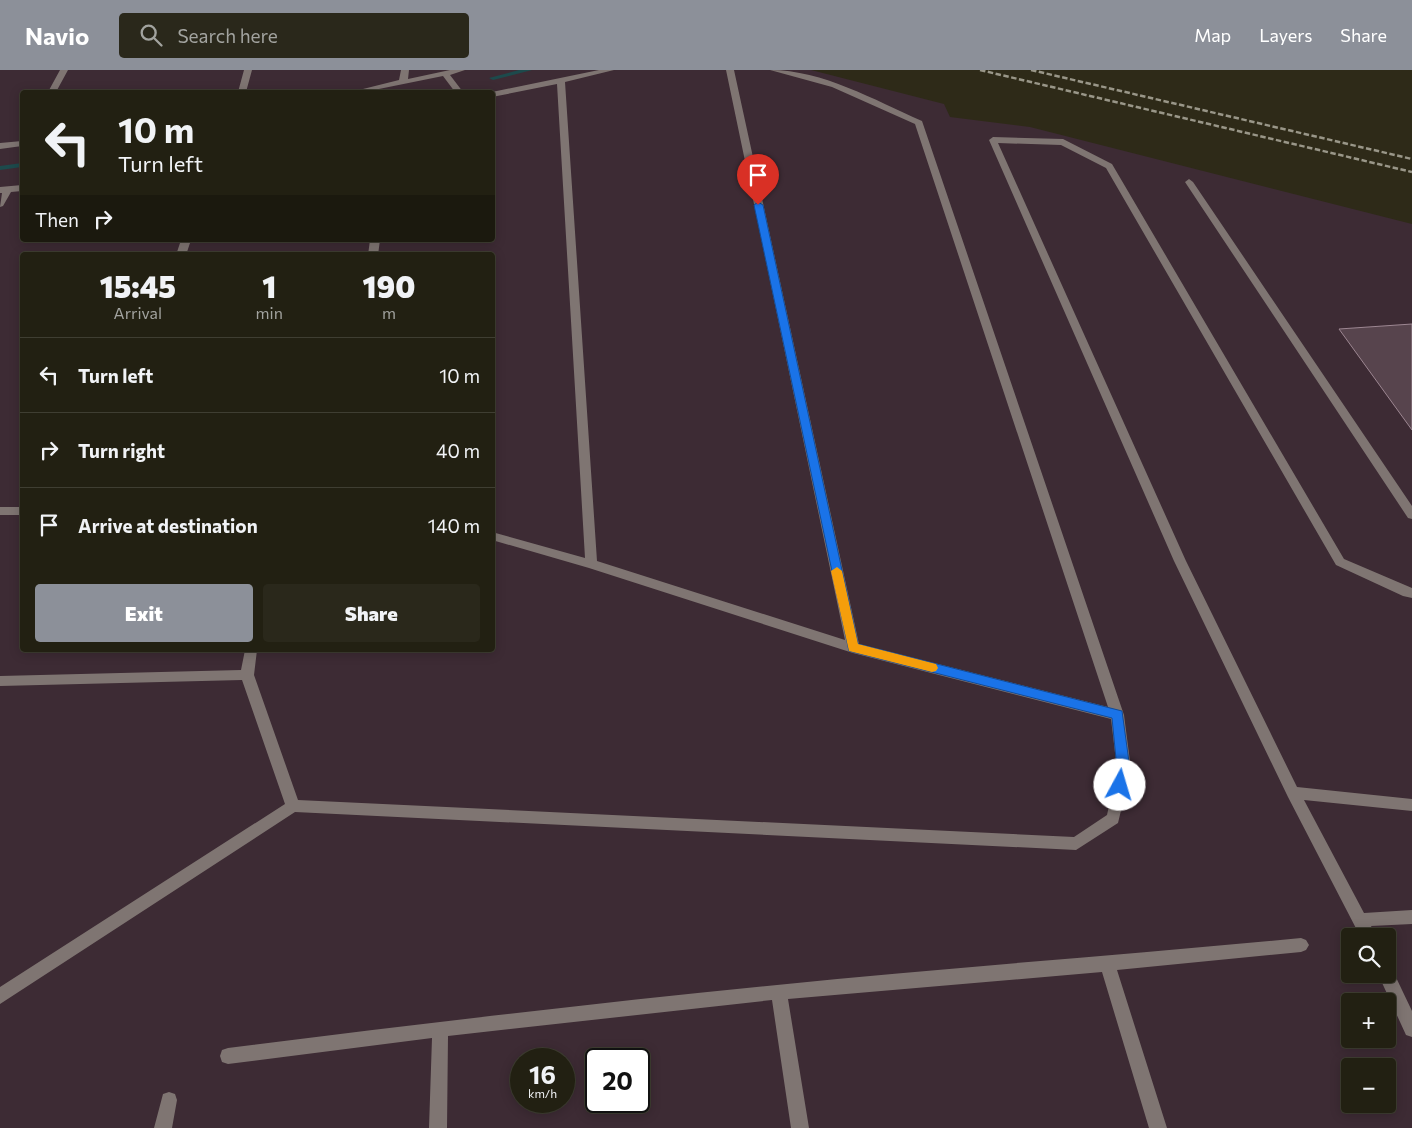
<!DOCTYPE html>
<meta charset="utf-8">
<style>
body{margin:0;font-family:Commissioner,sans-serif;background:#2a281b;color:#f1f3f6;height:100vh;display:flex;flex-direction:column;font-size:19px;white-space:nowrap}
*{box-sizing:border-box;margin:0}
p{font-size:16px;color:#a2a39f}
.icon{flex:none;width:28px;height:28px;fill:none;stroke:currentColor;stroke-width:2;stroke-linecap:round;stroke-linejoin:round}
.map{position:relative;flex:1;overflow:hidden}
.side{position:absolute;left:20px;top:182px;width:475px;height:400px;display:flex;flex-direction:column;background:#222012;border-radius:5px;box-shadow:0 2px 12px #0003,0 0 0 1px #3f3e32}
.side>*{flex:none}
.banner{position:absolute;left:20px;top:20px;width:475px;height:152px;border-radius:5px;box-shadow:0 2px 12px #0003,0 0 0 1px #3f3e32;background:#222012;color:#f1f3f6;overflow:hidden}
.fabs{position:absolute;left:1341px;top:858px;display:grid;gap:10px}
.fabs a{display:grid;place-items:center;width:55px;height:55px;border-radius:5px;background:#222012;box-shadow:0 2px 12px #0003,0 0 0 1px #3f3e32;font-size:25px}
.speed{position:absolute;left:510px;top:978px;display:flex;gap:10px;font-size:25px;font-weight:700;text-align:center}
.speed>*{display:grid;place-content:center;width:65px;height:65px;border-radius:50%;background:#222012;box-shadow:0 2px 12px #0003,0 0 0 1px #3f3e32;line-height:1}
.speed small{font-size:12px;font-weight:400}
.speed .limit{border:2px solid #111;border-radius:8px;background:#fff;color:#111}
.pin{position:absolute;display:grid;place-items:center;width:42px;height:42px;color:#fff;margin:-51px -21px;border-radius:50% 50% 50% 0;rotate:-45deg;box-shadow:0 0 5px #0007}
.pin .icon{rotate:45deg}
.me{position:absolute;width:55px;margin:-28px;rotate:6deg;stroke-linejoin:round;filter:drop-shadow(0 0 4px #0008)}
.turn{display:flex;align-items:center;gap:18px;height:105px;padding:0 15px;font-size:22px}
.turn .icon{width:65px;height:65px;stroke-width:2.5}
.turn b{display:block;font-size:35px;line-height:42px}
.then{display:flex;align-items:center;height:48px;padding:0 15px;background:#0003;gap:10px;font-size:19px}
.eta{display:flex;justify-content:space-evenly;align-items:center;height:85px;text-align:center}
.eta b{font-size:30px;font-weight:800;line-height:35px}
.button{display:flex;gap:10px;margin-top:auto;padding:10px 15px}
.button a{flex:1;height:58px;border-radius:5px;background:#8c9099;color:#fff;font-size:20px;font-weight:800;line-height:58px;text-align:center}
.button a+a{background:#2a281b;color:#f1f3f6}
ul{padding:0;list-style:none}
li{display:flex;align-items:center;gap:15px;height:75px;padding:0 15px;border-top:1px solid #3f3e32}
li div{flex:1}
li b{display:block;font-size:19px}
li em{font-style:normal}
header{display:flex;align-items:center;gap:30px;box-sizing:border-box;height:70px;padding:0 25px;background:#8c9099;color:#fff}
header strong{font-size:24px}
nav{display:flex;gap:28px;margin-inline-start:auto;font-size:18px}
.search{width:350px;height:45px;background:#2a281b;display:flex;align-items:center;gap:12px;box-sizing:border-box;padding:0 18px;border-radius:5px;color:#a2a39f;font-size:19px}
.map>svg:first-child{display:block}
.industrial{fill:#3d2b34;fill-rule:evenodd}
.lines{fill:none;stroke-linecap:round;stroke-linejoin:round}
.stream{fill:#1d4a4c;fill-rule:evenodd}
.building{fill:#57444d;stroke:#9d8792}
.minor{fill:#7f7572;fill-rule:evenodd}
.rail{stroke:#999688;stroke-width:2.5;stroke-dasharray:5.5 2.5;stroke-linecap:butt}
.route{fill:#1a73e8;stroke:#114b97}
.slow{fill:#f59e0b}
</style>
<header>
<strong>Navio</strong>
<div class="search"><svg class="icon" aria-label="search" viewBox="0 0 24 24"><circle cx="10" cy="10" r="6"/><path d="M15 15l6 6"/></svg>Search here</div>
<nav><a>Map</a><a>Layers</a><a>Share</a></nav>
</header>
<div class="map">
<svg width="1412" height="1058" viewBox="0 0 1412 1058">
<rect width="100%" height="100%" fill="#2e2a18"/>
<path class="industrial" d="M 0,0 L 811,0 L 944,34 L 950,47 L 1030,57 L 1412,154 L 1412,1058 L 0,1058 ZM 22,22 L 492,22 L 492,170 L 22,170 ZM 22,185 L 492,185 L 492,580 L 22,580 ZM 1350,866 L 1388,866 L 1388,904 L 1350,904 ZM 1350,931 L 1388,931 L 1388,969 L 1350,969 ZM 521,989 L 564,989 L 564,1031 L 521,1031 ZM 596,989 L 639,989 L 639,1031 L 596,1031 ZM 1350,996 L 1388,996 L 1388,1034 L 1350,1034 Z"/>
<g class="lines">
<path class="stream" d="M 519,0 L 532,0 L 493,10 L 489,8 Z
M 22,93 L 22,97 L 0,100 L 0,96 Z"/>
</g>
<path class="building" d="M 1412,254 L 1412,360 L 1339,259 Z"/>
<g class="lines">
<path class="minor" d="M 60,0 L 68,0 L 56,22 L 48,22 Z
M 244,0 L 252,0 L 246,22 L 238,22 Z
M 401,0 L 409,0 L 408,9 L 450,0 L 465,0 L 450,5 L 463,22 L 455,22 L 443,6 L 364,22 L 351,22 L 399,10 Z
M 599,0 L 614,0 L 565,12 L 597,491 L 845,570 L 726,0 L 734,0 L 859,574 L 1108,637 L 915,54 L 832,17 L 770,0 C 823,0 874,30 922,51 L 1124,645 L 1131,699 L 1118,753 L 1076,780 L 295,742 L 0,934 L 0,917 L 285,734 L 242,610 L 0,616 L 0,606 L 241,600 L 245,580 L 257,580 L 254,605 L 298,730 L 1074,767 L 1107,745 L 1117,699 L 1111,649 L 853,583 L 589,498 L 492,470 L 492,462 L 585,488 L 557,14 L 492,27 L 492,22 Z
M 993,67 L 1063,69 L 1112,94 L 1344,489 L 1412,518 L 1412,528 L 1403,526 L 1336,495 L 1106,98 L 1061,75 L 998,73 L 1186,491 L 1297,717 L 1412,729 L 1412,741 L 1304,730 L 1364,843 L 1412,840 L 1412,854 L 1371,856 L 1376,866 L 1360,866 L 1288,727 L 1174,491 L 989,70 Z
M 22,71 L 22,76 L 0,79 L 0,73 Z
M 1189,109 L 1193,112 L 1412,436 L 1412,449 L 1408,448 L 1185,112 Z
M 22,115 L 22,121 L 11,122 L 3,136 L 0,137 L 2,123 L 0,123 L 0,117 Z
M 181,170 L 191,170 L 186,185 L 176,185 Z
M 370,170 L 380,170 L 378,185 L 368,185 Z
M 0,437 L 22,437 L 22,445 L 0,445 Z
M 1301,868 L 1306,870 L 1309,875 L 1306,880 L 1301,882 L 1117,900 L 1167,1058 L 1149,1058 L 1102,902 L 788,929 L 809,1058 L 791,1058 L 772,930 L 448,966 L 447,1058 L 429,1058 L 432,968 L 228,994 L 222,992 L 220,986 L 222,980 L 228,978 C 411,955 594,933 777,915 C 952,897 1127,885 1301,868 Z
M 1388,897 L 1392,899 L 1412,941 L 1412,967 L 1406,965 L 1378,904 L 1388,904 Z
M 169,1022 L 175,1024 L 177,1030 L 172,1058 L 154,1058 L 163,1024 Z"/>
<path class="rail" d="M 980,0 L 1412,102
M 1031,0 L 1412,89"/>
</g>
<path class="route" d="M 758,132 L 763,135 L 858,574 L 1122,641 L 1130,699 L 1125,719 L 1120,721 L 1116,719 L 1114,715 L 1117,699 L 1112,648 L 849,581 L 754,135 Z"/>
<path class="slow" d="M 837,497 L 842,501 L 858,574 L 936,594 L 938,598 L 936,601 L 932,602 L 849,581 L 831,501 Z"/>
</svg>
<div class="fabs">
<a><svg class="icon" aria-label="search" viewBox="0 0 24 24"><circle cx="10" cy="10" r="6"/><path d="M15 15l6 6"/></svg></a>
<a>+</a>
<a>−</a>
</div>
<div class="speed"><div>16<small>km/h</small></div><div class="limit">20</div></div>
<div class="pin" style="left:758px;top:135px;background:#d93025"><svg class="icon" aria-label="arrive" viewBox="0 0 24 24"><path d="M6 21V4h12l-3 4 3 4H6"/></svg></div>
<svg class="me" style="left:1120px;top:715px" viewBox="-20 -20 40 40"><circle r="19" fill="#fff"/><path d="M0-13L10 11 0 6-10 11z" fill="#1a73e8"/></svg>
<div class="banner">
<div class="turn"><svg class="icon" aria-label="left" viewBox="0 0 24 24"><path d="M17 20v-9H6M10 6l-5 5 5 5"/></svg><div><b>10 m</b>Turn left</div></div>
<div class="then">Then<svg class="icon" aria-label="right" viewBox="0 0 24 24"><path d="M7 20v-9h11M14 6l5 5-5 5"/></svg></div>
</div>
<section class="side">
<div class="eta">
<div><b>15:45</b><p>Arrival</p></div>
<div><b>1</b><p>min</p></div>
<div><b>190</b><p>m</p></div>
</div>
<ul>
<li><svg class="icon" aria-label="left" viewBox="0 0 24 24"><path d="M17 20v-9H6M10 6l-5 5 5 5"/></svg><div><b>Turn left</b></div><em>10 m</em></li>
<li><svg class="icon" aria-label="right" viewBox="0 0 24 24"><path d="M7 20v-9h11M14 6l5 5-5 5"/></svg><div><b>Turn right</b></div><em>40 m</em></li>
<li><svg class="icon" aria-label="arrive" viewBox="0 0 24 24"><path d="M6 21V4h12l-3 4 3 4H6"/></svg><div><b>Arrive at destination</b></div><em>140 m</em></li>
</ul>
<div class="button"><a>Exit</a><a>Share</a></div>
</section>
</div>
